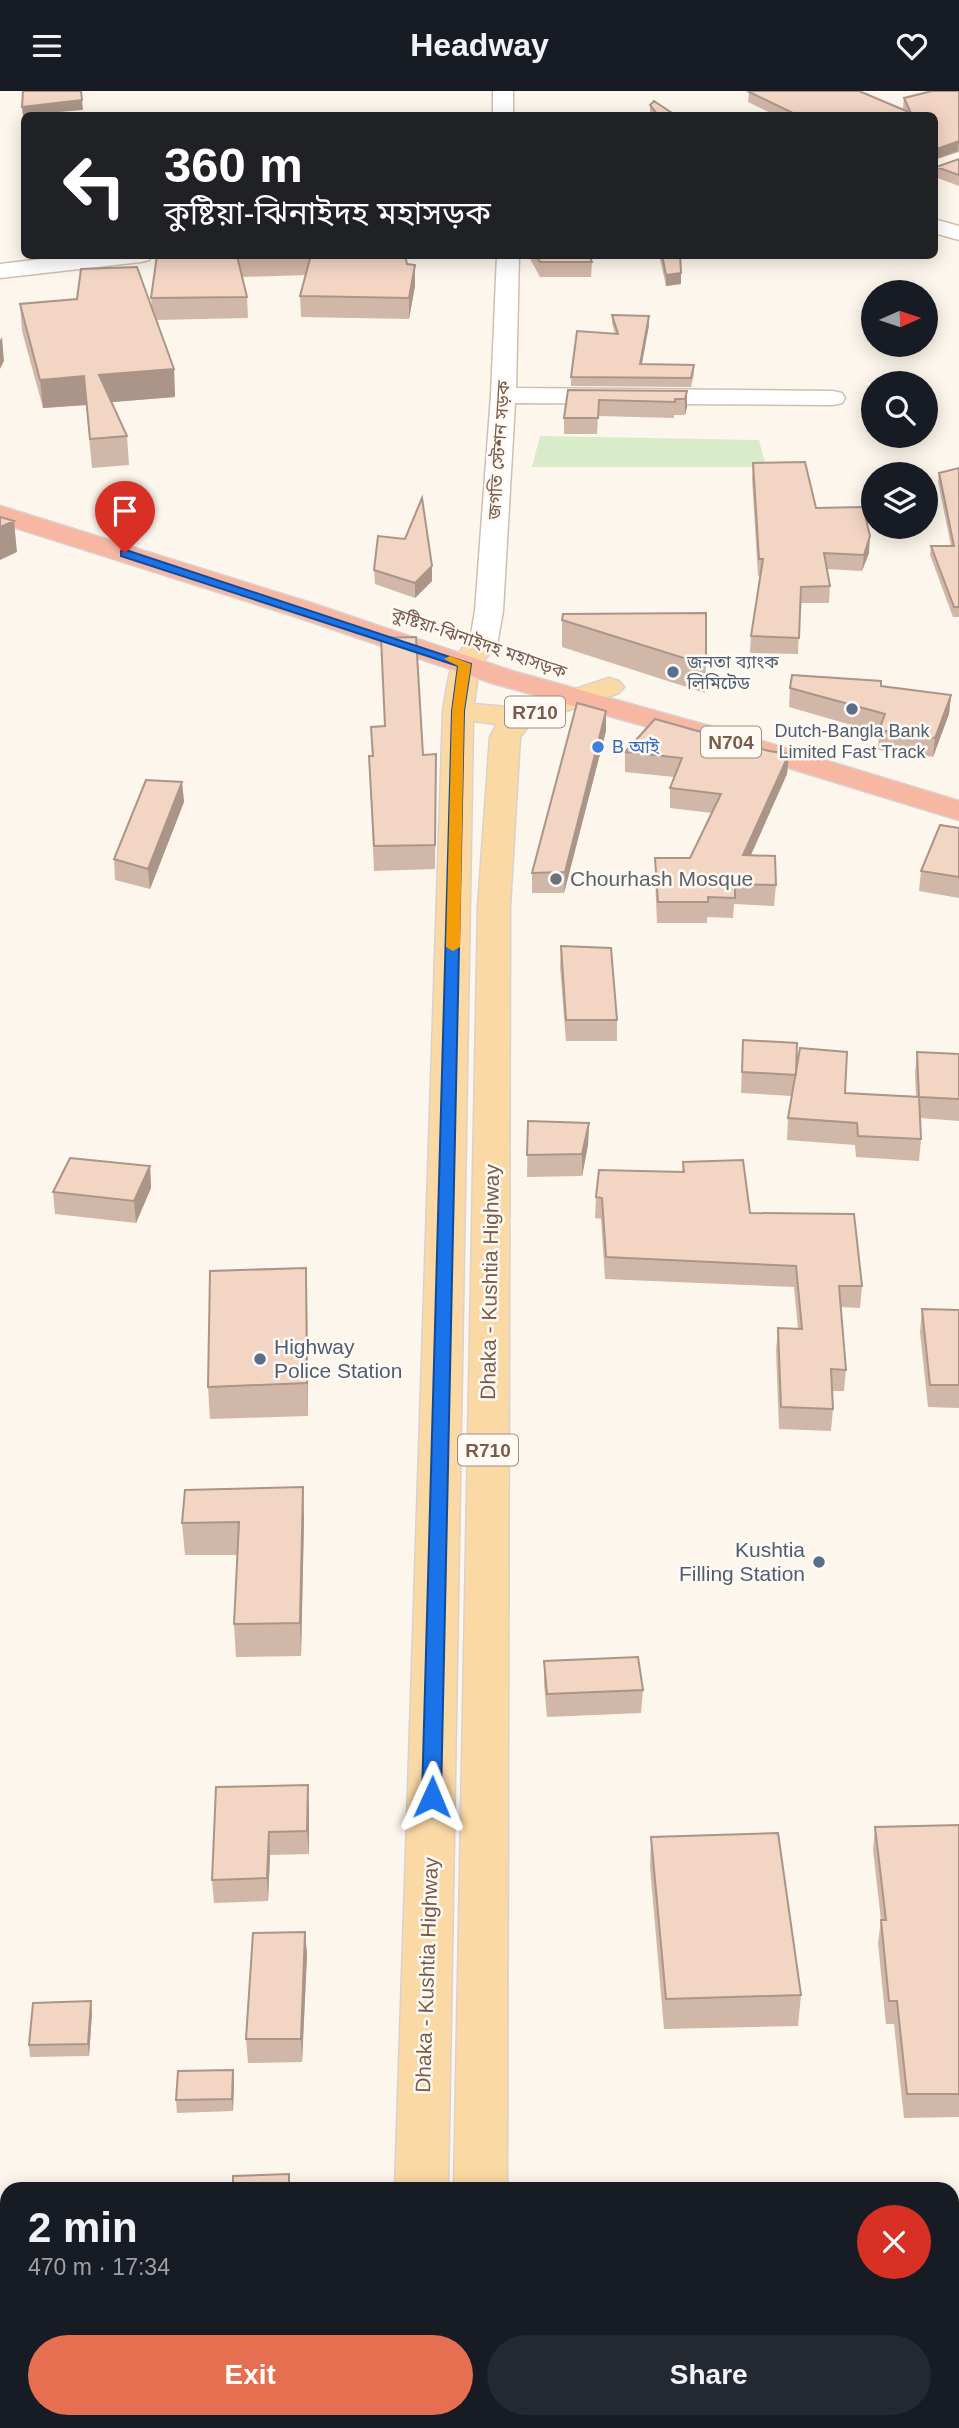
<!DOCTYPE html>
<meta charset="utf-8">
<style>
body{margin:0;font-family:Helvetica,"Noto Sans Bengali",sans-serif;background:#242831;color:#f1f3f6;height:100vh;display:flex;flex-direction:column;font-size:26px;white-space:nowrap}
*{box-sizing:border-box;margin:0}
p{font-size:23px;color:#9ea1a6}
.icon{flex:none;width:38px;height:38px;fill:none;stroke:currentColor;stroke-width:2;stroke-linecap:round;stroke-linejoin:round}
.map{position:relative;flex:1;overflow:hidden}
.sheet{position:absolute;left:0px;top:2091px;width:959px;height:247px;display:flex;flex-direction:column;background:#171b24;border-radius:21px 21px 0 0;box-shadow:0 4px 18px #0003}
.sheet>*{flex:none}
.banner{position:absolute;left:21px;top:21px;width:917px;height:147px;border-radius:10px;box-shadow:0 4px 18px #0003;background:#202124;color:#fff;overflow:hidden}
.needle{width:46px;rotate:87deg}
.fabs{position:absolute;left:861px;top:189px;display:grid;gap:14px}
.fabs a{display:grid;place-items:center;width:77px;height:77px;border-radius:50%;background:#171b24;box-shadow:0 4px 18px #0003;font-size:35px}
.pin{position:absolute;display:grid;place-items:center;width:60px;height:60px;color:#fff;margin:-72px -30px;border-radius:50% 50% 50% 0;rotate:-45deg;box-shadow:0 0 7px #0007}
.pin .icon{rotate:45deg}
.me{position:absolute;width:77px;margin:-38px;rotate:1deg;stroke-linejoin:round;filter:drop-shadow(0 0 5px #0008)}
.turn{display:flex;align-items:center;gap:24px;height:147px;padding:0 28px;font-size:32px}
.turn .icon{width:91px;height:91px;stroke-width:2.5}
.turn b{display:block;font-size:49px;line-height:60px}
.round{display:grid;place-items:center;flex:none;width:74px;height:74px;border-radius:37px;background:#242831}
.summary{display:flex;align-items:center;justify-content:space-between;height:119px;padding:0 28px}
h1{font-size:42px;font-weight:600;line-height:52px}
.button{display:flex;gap:14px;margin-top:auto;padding:14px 28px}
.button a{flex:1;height:80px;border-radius:42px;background:#e76f51;color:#fff;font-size:28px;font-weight:600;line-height:80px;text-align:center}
.button a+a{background:#242831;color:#f1f3f6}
header{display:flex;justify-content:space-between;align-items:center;height:91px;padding:0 28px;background:#171b24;font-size:32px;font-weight:600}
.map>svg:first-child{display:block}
.green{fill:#d8ecc9}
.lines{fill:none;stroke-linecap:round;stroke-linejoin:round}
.minor-casing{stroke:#d1beb0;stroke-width:3}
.major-casing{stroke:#dad1cd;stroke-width:3}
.highway-casing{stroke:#dad1cd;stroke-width:3}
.minor{fill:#fff;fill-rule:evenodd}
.major{fill:#fbd9a5;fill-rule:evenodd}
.highway{fill:#f7b7a3;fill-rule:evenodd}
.wall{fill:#d1b7a8}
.shaded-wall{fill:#aa9588}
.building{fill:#f3d5c3;stroke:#aa9588;stroke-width:2}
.route{fill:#1a73e8;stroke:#114b97;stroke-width:2}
.slow{fill:#f59e0b}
.service-dot{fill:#5c6f8a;stroke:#fffaf3;stroke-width:2.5}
.shop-dot{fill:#3f7fe0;stroke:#fffaf3;stroke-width:2.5}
.worship-dot{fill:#6b7280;stroke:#fffaf3;stroke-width:2.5}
.labels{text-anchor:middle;stroke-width:5;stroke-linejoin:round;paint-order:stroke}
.far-street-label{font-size:18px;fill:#7a5c4d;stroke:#fffaf3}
.far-service-label{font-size:18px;fill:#4e5e75;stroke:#fffaf3;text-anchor:start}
.far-shop-label{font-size:18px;fill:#366cbe;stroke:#fffaf3;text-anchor:start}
.shield{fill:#fffaf3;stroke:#a28b7f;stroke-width:2}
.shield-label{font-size:19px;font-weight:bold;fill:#7a5c4d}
.worship-label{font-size:21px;fill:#5b616d;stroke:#fffaf3;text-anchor:start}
.street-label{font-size:21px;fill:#7a5c4d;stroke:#fffaf3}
.service-label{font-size:21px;fill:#4e5e75;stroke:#fffaf3;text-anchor:start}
</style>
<header><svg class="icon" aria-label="menu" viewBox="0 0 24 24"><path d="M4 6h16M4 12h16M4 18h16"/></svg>Headway<svg class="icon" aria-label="heart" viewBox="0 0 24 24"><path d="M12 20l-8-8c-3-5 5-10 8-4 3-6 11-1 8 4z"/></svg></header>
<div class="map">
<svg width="959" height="2337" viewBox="0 0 959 2337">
<rect width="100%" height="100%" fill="#fdf6ec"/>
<path class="green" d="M 540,345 L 759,349 L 766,376 L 532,376 Z"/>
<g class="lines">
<g class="minor-casing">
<path id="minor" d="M 493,0 L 513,0 L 513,24 L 493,24 Z
M 934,128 L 959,135 L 959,149 L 934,142 Z
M 76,164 L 152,164 L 149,169 L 141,171 L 0,187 L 0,173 Z
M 497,164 L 519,164 L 516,297 L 833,300 L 842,302 L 845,307 L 842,312 L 833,314 L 515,312 L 503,520 L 497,554 L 493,560 L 483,563 L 473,560 L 469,554 L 475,520 L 491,304 Z
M 952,2262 L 959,2262 L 959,2312 L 952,2312 Z"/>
</g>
<g class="major-casing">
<path id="major" d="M 483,545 L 493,548 L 497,554 L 479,575 L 474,613 L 518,617 L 609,587 L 619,590 L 624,596 L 619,602 L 531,632 L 520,646 L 510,815 L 507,2098 L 454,2098 L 478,815 L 490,646 L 497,633 L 473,630 L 448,2098 L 395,2098 L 443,620 C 448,591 449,554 483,545 Z
M 402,2331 L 458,2331 L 458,2337 L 402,2337 Z"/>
</g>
<g class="highway-casing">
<path id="highway" d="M 0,415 L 311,512 L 512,580 L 752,647 L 959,710 L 959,729 L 730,659 L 492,592 L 291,524 L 0,432 Z"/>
</g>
<use href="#minor" class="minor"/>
<use href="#major" class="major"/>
<use href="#highway" class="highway"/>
</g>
<path class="wall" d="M 959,0 L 959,61 L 934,69 L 934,24 L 775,24 L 748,11 L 749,1 L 904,19 L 903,17 L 904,7 Z
M 650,14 L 675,24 L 650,24 Z
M 959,68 L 959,95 L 935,86 L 936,76 Z
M 157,164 L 405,164 L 407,173 L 415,195 L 409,228 L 301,226 L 300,205 L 306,184 L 242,186 L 247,206 L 248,227 L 156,229 L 174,278 L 175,306 L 111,311 L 127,345 L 129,374 L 92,377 L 86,314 L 43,317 L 22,240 L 20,213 L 152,219 L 151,207 Z
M 528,164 L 589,164 L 592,171 L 591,186 L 540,186 Z
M 659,164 L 680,164 L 681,193 L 666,195 Z
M 612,224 L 649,225 L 649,234 L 642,273 L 694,274 L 694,283 L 691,296 L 571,295 L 571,286 L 615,243 L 612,232 Z
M 568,299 L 687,300 L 687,316 L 685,324 L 674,324 L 674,327 L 598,325 L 597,343 L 564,343 L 564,327 Z
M 753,372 L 816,417 L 869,462 L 862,480 L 827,478 L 830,495 L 829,512 L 800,512 L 798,563 L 750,562 L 751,545 L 761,484 L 758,485 L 752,388 Z
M 959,377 L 959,526 L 953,526 L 930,464 L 931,455 L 951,455 L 938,391 L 939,382 Z
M 374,479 L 432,490 L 415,507 L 375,493 Z
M 562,529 L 706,574 L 705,602 L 562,556 Z
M 381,547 L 423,664 L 436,663 L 435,778 L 374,780 L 369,665 L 372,665 L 371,636 L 385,635 Z
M 881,595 L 951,604 L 949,623 L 933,666 L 878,659 L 879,642 L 789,616 L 790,597 Z
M 606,620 L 606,640 L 564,802 L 532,802 L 532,782 Z
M 769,660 L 789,663 L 787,683 L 751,764 L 776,794 L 774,815 L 734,813 L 733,827 L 707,826 L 707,832 L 657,832 L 655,787 L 655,767 L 690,767 L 712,722 L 670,717 L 670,697 L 674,686 L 625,681 L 625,661 Z
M 182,691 L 184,711 L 150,798 L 115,789 L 114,768 Z
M 959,737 L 959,807 L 919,800 L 921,780 Z
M 561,855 L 617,929 L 617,950 L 566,950 L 560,876 Z
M 743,949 L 796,984 L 845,1002 L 916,1005 L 915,982 L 917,961 L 959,963 L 959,1030 L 920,1027 L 921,1048 L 919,1070 L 856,1066 L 855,1054 L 787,1049 L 788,1027 L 792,1005 L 741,1002 Z
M 528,1030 L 589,1032 L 588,1054 L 582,1085 L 527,1086 Z
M 683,1071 L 750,1122 L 862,1195 L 860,1217 L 841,1216 L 846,1279 L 844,1300 L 832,1300 L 833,1318 L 831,1340 L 779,1338 L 776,1259 L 778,1237 L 798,1238 L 794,1196 L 605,1188 L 601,1128 L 595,1127 L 596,1106 L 682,1081 Z
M 150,1075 L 151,1097 L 136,1132 L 55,1123 L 53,1101 Z
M 307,1209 L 308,1325 L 210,1328 L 208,1296 Z
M 922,1218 L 959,1219 L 959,1317 L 928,1316 L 920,1241 Z
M 303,1396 L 304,1429 L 301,1565 L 236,1566 L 234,1533 L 237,1464 L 185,1464 L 182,1432 Z
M 544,1570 L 643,1599 L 641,1622 L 547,1626 L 544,1593 Z
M 308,1694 L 309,1763 L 270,1764 L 268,1810 L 214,1812 L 212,1789 Z
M 959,1734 L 959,2026 L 904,2027 L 894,1933 L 886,1933 L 878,1852 L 881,1829 L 873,1759 L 875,1736 Z
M 651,1746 L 801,1904 L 798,1935 L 664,1938 L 650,1776 Z
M 305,1841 L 307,1864 L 302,1971 L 248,1972 L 246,1948 Z
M 91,1910 L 92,1922 L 89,1965 L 30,1966 L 29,1954 Z
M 234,1991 L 233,2020 L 177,2022 L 176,2009 Z
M 632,2331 L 886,2331 L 886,2337 L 634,2337 Z"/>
<path class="shaded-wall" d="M 82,9 L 83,19 L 24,24 L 23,26 L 22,16 Z
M 959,50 L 958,60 L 934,69 L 934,59 Z
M 415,174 L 415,195 L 409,228 L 409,207 Z
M 681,182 L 681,193 L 666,195 L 666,184 Z
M 649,225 L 649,234 L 640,282 L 640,273 Z
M 2,246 L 4,270 L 0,278 L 0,249 Z
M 174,278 L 175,306 L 101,312 L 99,284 Z
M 84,285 L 86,314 L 43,317 L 40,289 Z
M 687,300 L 687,316 L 685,324 L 685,308 Z
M 14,430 L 17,461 L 0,469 L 0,436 Z
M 870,445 L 869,462 L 862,480 L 864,464 Z
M 432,475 L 432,490 L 415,507 L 415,492 Z
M 951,604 L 949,623 L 933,666 L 935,647 Z
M 606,620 L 606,640 L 564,802 L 565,781 Z
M 789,663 L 787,683 L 742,784 L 743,764 Z
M 182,691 L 184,711 L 150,798 L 148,778 Z
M 589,1032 L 588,1054 L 582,1085 L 582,1063 Z
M 150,1075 L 151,1097 L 136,1132 L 134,1110 Z
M 306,1177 L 307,1209 L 308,1325 L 307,1292 Z
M 303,1396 L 304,1429 L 301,1565 L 300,1532 Z
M 308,1694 L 309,1717 L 309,1763 L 307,1740 Z
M 269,1741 L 270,1764 L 268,1810 L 267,1787 Z
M 305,1841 L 307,1864 L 302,1971 L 301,1948 Z
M 91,1910 L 92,1922 L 89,1965 L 88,1953 Z
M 233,1979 L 234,1991 L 233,2020 L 232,2008 Z"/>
<path class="building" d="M 23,0 L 81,0 L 82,9 L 22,16 Z
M 754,0 L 859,0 L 911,22 L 904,7 L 932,0 L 959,0 L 959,50 L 934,59 L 934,24 L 797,24 L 749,1 Z
M 654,10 L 675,24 L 658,24 L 650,14 Z
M 959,68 L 959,84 L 936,76 Z
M 157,164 L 260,164 L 237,165 L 247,206 L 151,207 Z
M 311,164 L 405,164 L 407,173 L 415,174 L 409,207 L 300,205 Z
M 536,164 L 589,164 L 592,171 L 540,171 Z
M 662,164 L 680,164 L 681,182 L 666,184 Z
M 137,176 L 174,278 L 99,284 L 127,345 L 90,348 L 84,285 L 40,289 L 20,213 L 77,208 L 81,178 Z
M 612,224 L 649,225 L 640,273 L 694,274 L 691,287 L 571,286 L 577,240 L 618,243 Z
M 568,299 L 687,300 L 685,308 L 675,308 L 675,311 L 599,309 L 598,327 L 564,327 Z
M 805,371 L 816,417 L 863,416 L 870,445 L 864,464 L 824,462 L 830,495 L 801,496 L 799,547 L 751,545 L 763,468 L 759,468 L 753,372 Z
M 959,377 L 959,516 L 954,516 L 931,455 L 954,455 L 939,382 Z
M 422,407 L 432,475 L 415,492 L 374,479 L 378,445 L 405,448 Z
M 0,426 L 14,430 L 0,436 Z
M 706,522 L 706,574 L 562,529 L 563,523 Z
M 416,546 L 423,664 L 436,663 L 435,754 L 374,755 L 369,665 L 373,665 L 371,636 L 385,635 L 381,547 Z
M 792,584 L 881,590 L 881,595 L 951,604 L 935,647 L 879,639 L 885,623 L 790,597 Z
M 577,612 L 606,620 L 565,781 L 532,782 Z
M 655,628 L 769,660 L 789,663 L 743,764 L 775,765 L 776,794 L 735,793 L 735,807 L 708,806 L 708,811 L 658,811 L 655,767 L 690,767 L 721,703 L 670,697 L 682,667 L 625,661 Z
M 146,689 L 182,691 L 148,778 L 114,768 Z
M 940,734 L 959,737 L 959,786 L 921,780 Z
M 561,855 L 611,857 L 617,929 L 566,929 Z
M 743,949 L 797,952 L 796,984 L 742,981 Z
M 800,957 L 847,961 L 845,1002 L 919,1006 L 921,1048 L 858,1045 L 857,1032 L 788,1027 Z
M 917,961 L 959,963 L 959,1008 L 919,1006 Z
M 528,1030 L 589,1032 L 582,1063 L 527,1064 Z
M 70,1067 L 150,1075 L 134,1110 L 53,1101 Z
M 743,1069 L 750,1122 L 854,1123 L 862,1195 L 839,1195 L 846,1279 L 831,1278 L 833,1318 L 781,1316 L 778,1237 L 802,1238 L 796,1175 L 606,1166 L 602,1107 L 596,1106 L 599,1079 L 684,1081 L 683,1071 Z
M 306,1177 L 307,1292 L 208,1296 L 210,1180 Z
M 922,1218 L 959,1219 L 959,1294 L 930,1294 Z
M 303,1396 L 300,1532 L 234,1533 L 239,1431 L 182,1432 L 185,1399 Z
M 638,1566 L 643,1599 L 547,1603 L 544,1570 Z
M 308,1694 L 307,1740 L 269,1741 L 267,1787 L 212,1789 L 216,1696 Z
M 959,1734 L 959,2003 L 907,2003 L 897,1910 L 889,1910 L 881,1829 L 886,1829 L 875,1736 Z
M 778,1742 L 801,1904 L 666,1908 L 651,1746 Z
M 305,1841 L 301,1948 L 246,1948 L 253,1842 Z
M 91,1910 L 88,1953 L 29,1954 L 33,1912 Z
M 233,1979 L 232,2008 L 176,2009 L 178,1980 Z
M 289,2083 L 289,2098 L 233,2098 L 233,2085 Z
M 640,2331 L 886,2331 L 886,2337 L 642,2337 Z"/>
<path class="route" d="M 121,460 L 129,460 L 471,573 L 464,620 L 441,1706 L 438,1711 L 432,1713 L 425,1711 L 422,1706 L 452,620 L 458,575 L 121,465 Z"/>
<path class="slow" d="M 450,565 L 471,573 L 464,620 L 460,856 L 453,860 L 446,856 L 452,620 L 458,575 L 444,568 Z"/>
<g class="service-dot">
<circle cx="673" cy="581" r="7"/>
<circle cx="852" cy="618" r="7"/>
<circle cx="260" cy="1268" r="7"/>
<circle cx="819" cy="1471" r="7"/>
</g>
<circle class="shop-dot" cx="598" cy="656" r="7"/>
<circle class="worship-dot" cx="556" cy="788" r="7"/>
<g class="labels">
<g class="far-street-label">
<text transform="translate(499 359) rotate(-86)" y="6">জগতি স্টেশন সড়ক</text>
<text transform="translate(479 552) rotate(19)" y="6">কুষ্টিয়া-ঝিনাইদহ মহাসড়ক</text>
</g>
<g class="far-service-label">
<text x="687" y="577">জনতা ব্যাংক<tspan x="687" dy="21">লিমিটেড</tspan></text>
<text x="852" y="646" text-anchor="middle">Dutch-Bangla Bank<tspan x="852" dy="21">Limited Fast Track</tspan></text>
</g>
<g class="far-shop-label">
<text x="612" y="662">B আই</text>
</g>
<g class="shield">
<rect x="505" y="605.5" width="60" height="31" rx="5"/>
<rect x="701" y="635.5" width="60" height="31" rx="5"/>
<rect x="458" y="1343.5" width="60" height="31" rx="5"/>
</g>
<g class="shield-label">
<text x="535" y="628">R710</text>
<text x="731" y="658">N704</text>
<text x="488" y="1366">R710</text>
</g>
<g class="worship-label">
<text x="570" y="795">Chourhash Mosque</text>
</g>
<g class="street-label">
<text transform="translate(490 1191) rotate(-89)" y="7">Dhaka - Kushtia Highway</text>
<text transform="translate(427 1884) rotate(-88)" y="7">Dhaka - Kushtia Highway</text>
</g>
<g class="service-label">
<text x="274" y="1263">Highway<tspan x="274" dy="24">Police Station</tspan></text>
<text x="805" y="1466" text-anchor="end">Kushtia<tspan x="805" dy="24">Filling Station</tspan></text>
</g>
</g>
</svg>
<div class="fabs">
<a><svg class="needle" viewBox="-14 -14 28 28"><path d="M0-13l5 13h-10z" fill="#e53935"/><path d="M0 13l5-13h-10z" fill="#9ea1a6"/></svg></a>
<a><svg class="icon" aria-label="search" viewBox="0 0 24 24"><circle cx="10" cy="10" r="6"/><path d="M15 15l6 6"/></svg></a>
<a><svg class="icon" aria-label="layers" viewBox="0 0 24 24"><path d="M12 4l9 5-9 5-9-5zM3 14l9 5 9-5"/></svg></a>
</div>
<div class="pin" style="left:125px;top:462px;background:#d93025"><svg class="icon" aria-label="arrive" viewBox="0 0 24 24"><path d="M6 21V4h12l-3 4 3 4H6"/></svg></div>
<svg class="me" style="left:432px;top:1706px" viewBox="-20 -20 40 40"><path d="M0-17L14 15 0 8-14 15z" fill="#1a73e8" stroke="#fff" stroke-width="4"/></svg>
<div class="banner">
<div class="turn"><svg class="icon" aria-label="left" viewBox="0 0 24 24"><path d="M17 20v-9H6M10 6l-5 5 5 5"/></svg><div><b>360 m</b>কুষ্টিয়া-ঝিনাইদহ মহাসড়ক</div></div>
</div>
<section class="sheet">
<div class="summary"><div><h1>2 min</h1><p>470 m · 17:34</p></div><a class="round" style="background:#d93025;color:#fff"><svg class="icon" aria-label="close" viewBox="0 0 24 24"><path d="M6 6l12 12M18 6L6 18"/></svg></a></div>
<div class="button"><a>Exit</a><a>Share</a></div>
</section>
</div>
